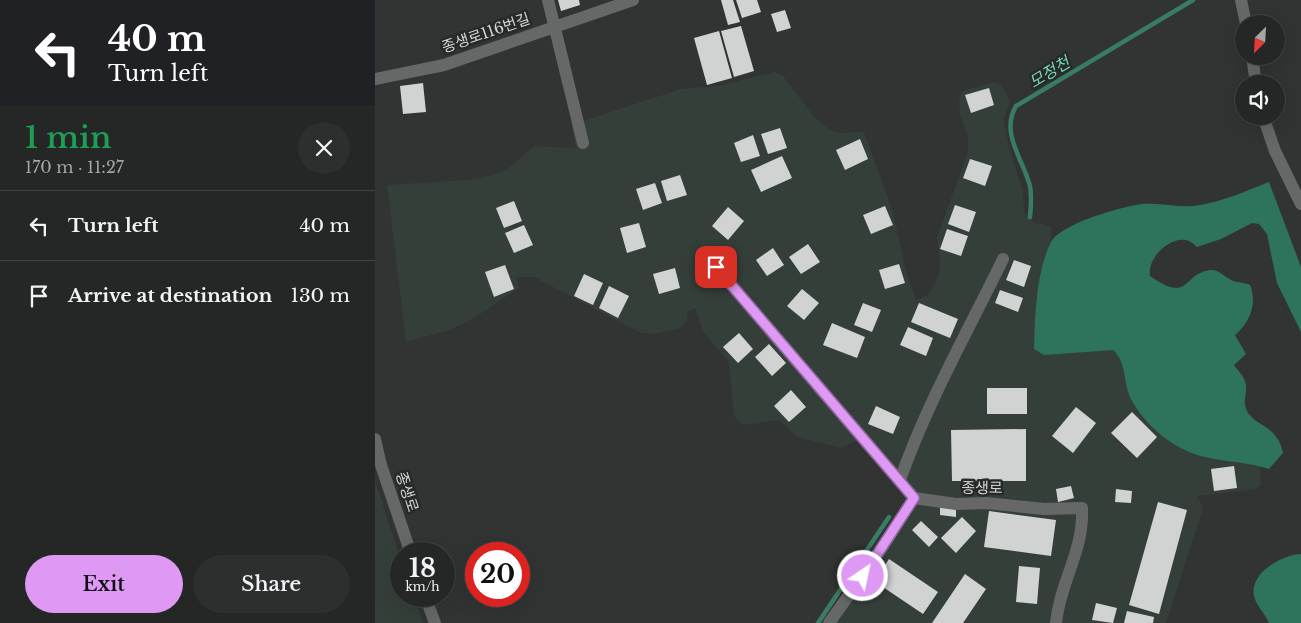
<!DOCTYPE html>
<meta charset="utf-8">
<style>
body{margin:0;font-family:"Libre Baskerville","Noto Sans KR",serif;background:#2d2f2e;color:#f1f3f6;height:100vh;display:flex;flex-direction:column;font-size:19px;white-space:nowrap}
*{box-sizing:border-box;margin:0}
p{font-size:16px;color:#a3a5a7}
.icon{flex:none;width:28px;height:28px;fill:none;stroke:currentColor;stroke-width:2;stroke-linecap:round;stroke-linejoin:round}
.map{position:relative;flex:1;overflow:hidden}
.details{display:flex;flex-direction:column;background:#252726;width:375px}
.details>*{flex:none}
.top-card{background:#202124;color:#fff;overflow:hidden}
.needle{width:32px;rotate:204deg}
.controls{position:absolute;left:860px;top:15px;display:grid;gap:10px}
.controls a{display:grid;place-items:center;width:50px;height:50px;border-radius:50%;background:#252726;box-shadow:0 5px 20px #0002,0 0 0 1px #424443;font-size:25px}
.speed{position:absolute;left:15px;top:542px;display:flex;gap:10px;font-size:25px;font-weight:700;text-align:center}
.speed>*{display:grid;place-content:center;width:65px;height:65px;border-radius:50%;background:#252726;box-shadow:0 5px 20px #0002,0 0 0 1px #424443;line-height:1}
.speed small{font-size:12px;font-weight:400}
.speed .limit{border:8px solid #d22;background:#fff;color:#111}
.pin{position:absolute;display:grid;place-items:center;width:42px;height:42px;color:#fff;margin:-21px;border-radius:10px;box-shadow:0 2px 8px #0006}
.me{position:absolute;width:55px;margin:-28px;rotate:34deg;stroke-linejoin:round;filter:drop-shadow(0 0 4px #0008)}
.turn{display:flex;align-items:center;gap:18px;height:105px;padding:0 25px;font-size:22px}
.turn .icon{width:65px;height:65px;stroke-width:2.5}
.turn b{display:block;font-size:35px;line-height:42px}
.round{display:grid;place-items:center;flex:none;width:52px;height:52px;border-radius:26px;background:#2d2f2e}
.overview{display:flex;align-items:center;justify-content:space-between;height:85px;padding:0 25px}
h1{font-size:30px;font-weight:600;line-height:38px;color:#1e9e55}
.action{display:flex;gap:10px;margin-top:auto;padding:10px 25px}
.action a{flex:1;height:58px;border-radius:30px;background:#dd99f3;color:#111;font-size:20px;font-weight:600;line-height:58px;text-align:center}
.action a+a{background:#2d2f2e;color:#f1f3f6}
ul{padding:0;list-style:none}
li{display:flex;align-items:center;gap:15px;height:70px;padding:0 25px;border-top:1px solid #424443}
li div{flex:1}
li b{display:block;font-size:19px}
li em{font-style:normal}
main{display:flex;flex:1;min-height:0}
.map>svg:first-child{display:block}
.built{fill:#353f3a}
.forest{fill:#2e745c}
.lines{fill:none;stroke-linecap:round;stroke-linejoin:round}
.stream{stroke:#387c64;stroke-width:4.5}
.building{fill:#d0d3d2}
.minor{stroke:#666867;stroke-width:12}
.route-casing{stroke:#90639e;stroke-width:12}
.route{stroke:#dd99f3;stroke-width:9}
.labels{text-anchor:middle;stroke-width:5;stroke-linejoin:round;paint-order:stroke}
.street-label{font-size:15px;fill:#d4d5d5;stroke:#272a28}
.water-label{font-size:16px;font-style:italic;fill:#75dbb5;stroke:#272a28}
</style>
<main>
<section class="details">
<div class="top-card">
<div class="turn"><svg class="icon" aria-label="left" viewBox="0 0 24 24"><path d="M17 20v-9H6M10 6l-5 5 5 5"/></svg><div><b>40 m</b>Turn left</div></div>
</div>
<div class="overview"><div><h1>1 min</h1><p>170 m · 11:27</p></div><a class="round"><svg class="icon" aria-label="close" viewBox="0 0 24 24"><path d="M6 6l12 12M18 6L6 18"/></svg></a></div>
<ul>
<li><svg class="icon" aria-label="left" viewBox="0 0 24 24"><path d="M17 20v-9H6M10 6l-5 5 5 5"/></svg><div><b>Turn left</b></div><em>40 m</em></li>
<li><svg class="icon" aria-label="arrive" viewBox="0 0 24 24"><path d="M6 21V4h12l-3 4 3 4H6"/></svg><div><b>Arrive at destination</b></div><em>130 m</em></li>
</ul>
<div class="action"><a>Exit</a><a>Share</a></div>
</section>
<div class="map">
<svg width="926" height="623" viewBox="0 0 926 623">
<rect width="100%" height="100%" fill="#313432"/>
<path class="built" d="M 400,72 L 408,76 L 440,118 L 452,128 L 464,133 L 489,132 L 518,212 L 530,268 L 541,300 L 553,295 L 564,276 L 565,260 L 562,238 L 593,151 L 593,136 L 585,116 L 584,97 L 588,91 L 619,82 L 627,85 L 635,102 L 629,119 L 634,148 L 648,191 L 649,212 L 659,222 L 677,227 L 675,242 L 661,300 L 731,350 L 738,350 L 744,355 L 757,400 L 781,430 L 792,439 L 818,454 L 885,466 L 886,484 L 881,489 L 822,496 L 828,508 L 791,623 L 461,623 L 542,506 L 482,440 L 467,448 L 422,437 L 404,420 L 368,425 L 359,416 L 354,362 L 329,333 L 320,308 L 313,311 L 312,320 L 306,328 L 279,334 L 266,333 L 159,277 L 141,277 L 144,288 L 96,320 L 74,330 L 31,342 L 12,185 L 94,180 L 118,175 L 132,170 L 159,146 L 201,148 L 196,125 L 306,89 L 342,86 Z
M 0,480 L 26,561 L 26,596 L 39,596 L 48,623 L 0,623 Z"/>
<path class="forest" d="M 894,182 L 926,267 L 926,332 L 902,283 L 892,234 L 884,224 L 877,223 L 846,239 L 822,247 C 819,244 815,241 811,240 C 793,237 772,259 775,276 C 815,304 807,274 835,270 C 843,269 849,276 856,280 C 862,283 869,282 875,285 C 883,304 874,323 860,335 L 871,354 L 859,365 C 863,371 870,377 871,385 C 872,393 868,401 871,409 C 878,427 902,423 908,453 L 894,469 C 873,462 851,462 830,457 C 801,451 770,426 756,399 C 748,384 752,362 738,350 L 669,355 L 659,349 C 660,316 661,274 675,244 C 683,224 748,206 768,204 C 787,202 806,209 825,205 C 849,201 871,191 894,182 Z
M 926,554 L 926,623 L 894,623 C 890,613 881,606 879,596 C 874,573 907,555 926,554 Z"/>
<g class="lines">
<path class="stream" d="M 655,217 C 656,207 657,197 655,186 C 648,159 625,133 641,106 L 818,0
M 443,623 L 514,517"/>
</g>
<path class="building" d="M 183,0 L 204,0 L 205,5 L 186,11 Z
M 346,0 L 358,0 L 365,22 L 353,25 Z
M 361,0 L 382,0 L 386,12 L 367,18 Z
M 410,10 L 416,28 L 402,32 L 396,14 Z
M 366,26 L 379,71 L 359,77 L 346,31 Z
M 344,31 L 357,78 L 332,85 L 319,38 Z
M 48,83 L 51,112 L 28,114 L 25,86 Z
M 614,88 L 619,105 L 596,113 L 590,95 Z
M 405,128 L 412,148 L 393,154 L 386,134 Z
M 378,135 L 385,156 L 366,162 L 359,143 Z
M 485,139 L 493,159 L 470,170 L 461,150 Z
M 407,156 L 417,178 L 386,192 L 376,170 Z
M 595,159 L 617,166 L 610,186 L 588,178 Z
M 305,175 L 312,195 L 292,201 L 286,181 Z
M 280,183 L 287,203 L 268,210 L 261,189 Z
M 139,201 L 147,221 L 129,228 L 121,208 Z
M 580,205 L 601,212 L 594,232 L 573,224 Z
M 510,206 L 518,225 L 496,234 L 488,215 Z
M 353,207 L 369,221 L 353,240 L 337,226 Z
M 264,223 L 271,247 L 252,253 L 245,228 Z
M 149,225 L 158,245 L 139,253 L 130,233 Z
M 572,229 L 593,236 L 586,256 L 565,249 Z
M 433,244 L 445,262 L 426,274 L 414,257 Z
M 398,248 L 409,265 L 392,276 L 381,260 Z
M 639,260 L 656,266 L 649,287 L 631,280 Z
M 524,264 L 530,283 L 510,289 L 504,270 Z
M 130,265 L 139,289 L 119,297 L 110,272 Z
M 300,268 L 305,288 L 284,294 L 278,274 Z
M 209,274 L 228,283 L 218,305 L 199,296 Z
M 234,286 L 254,296 L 243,318 L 224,308 Z
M 427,289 L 444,303 L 429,320 L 412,306 Z
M 625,290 L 648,298 L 643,312 L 620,303 Z
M 488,303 L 506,310 L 497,332 L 479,325 Z
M 544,303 L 583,319 L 575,338 L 536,322 Z
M 457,323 L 490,337 L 482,358 L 448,345 Z
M 533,327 L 558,338 L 551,356 L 525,345 Z
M 364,333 L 378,349 L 363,363 L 348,347 Z
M 394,344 L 411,363 L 397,376 L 380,357 Z
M 612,388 L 652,388 L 652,414 L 612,414 Z
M 416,390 L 431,407 L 414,422 L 399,406 Z
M 501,406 L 525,417 L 518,434 L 493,424 Z
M 701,407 L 721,423 L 698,453 L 677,436 Z
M 757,412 L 782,437 L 762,458 L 736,433 Z
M 651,429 L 651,481 L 577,481 L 576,430 Z
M 859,466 L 862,488 L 839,491 L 836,469 Z
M 696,486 L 699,498 L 683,502 L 681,489 Z
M 741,489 L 757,491 L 756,503 L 740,502 Z
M 783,502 L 812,510 L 784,614 L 754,605 Z
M 565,506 L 581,507 L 581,517 L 565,515 Z
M 614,511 L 681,520 L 676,556 L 609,547 Z
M 587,517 L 601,531 L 581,553 L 566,538 Z
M 546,521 L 563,537 L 554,547 L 537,530 Z
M 514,559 L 563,592 L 548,614 L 499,581 Z
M 644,566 L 665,568 L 662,604 L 641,602 Z
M 590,574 L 611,589 L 588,623 L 557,623 Z
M 721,603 L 742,608 L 738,623 L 717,620 Z
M 752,611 L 779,617 L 778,623 L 749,623 Z"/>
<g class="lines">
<path class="minor" d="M 173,0 L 208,143
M 866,0 L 871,24
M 877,56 L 881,84
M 0,79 L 69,65 L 258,0
M 888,116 L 900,151 L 926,204
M 341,267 L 539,498
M 0,439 L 6,465 L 36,554
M 525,480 C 552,403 592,333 628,259
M 50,596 L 60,623
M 454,623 L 497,563 L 539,498 L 581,504 L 611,503 L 669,509 L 707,508 C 709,551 685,582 681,623"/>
</g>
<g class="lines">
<g class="route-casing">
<path id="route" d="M 341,267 L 539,498 L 488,576"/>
</g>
<use href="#route" class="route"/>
</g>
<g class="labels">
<g class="street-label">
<text transform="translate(111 33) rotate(-19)" y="5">종생로116번길</text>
<text transform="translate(607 488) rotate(1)" y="5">종생로</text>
<text transform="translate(32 492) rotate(72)" y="5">종생로</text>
</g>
<g class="water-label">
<text transform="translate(674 72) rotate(-31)" y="6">모정천</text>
</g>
</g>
</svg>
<div class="controls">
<a><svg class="needle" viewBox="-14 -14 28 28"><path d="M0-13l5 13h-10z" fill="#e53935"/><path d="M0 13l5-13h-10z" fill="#a3a5a7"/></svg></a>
<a><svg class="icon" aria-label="sound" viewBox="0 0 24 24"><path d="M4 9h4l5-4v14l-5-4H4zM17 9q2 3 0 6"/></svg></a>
</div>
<div class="speed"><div>18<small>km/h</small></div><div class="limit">20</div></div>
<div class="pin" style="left:341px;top:267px;background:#d93025"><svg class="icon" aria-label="arrive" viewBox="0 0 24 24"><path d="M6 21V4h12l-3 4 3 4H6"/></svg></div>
<svg class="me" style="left:488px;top:576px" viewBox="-20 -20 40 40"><circle r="17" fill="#dd99f3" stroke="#fff" stroke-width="3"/><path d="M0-11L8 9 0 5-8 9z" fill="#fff"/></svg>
</div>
</main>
